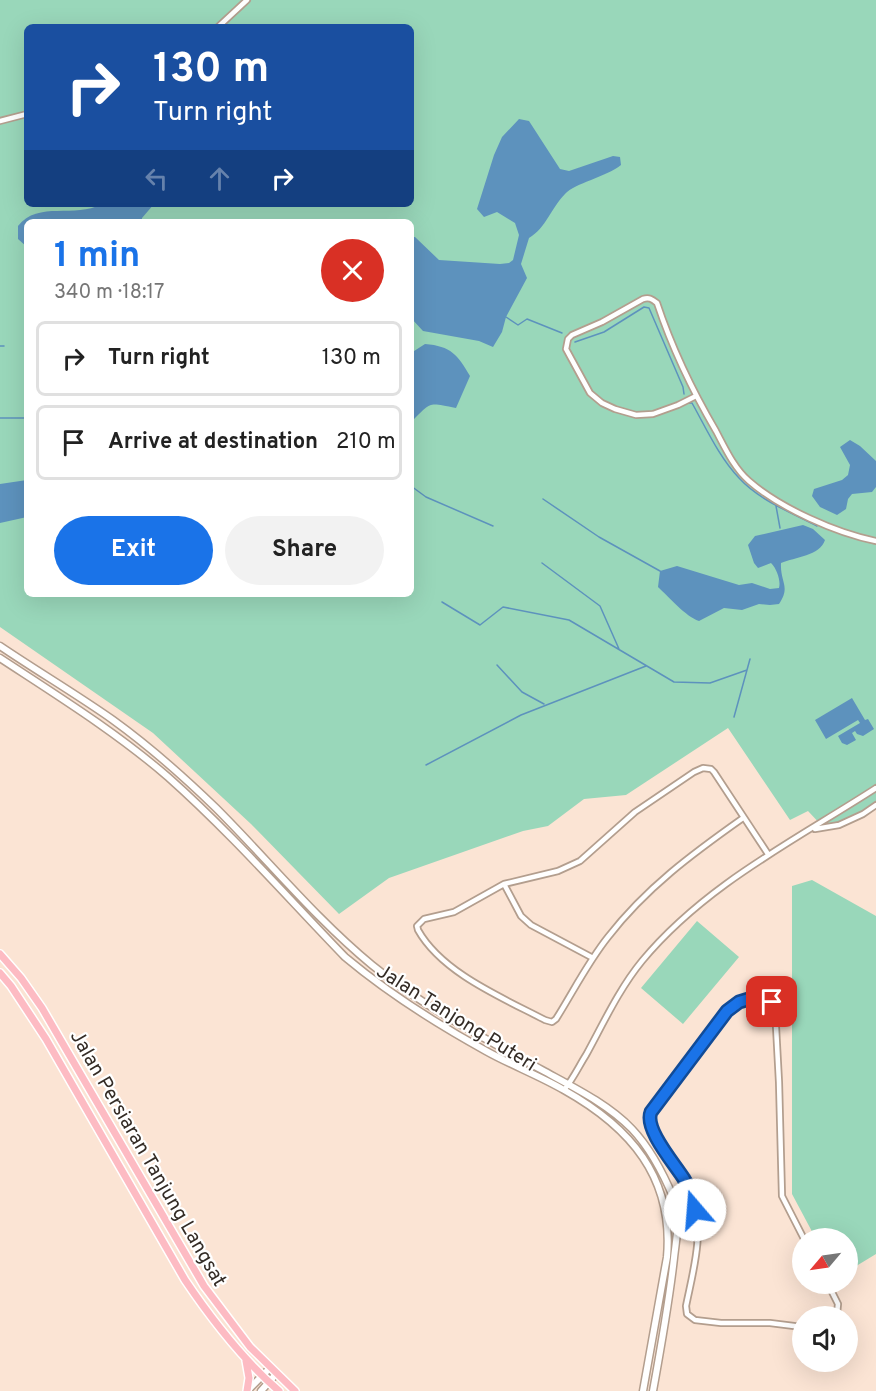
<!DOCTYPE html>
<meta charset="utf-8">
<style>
body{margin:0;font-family:Overpass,sans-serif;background:#f2f2f2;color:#222;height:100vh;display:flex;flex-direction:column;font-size:22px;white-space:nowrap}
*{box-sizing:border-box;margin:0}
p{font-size:20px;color:#767676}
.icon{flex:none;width:33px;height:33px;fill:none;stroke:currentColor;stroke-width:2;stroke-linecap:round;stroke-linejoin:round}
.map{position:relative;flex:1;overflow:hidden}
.drawer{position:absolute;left:24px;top:219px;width:390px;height:378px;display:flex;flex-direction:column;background:#fff;border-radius:9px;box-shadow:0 6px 24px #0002}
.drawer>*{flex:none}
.top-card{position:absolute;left:24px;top:24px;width:390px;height:183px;border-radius:9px;box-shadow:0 6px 24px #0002;background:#1a4fa0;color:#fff;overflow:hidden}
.needle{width:39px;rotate:241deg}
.tools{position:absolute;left:792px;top:1228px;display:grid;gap:12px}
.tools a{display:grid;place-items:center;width:66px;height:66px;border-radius:50%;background:#fff;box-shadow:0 6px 24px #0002;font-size:30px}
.pin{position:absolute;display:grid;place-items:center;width:51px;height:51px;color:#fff;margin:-26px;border-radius:12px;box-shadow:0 3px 9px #0006}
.me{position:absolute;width:66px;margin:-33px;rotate:342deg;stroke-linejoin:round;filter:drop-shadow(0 0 4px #0008)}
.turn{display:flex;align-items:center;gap:21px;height:126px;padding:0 30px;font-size:27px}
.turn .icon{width:78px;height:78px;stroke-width:2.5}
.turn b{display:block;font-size:42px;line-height:51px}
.lanes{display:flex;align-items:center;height:57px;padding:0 30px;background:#0003;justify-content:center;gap:30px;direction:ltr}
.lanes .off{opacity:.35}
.round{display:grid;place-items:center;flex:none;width:63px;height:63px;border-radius:32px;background:#f2f2f2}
.summary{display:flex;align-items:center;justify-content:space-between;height:102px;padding:0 30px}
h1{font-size:36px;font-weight:700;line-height:45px;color:#1a73e8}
.action{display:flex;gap:12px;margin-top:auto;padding:12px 30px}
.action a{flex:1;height:69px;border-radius:36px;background:#1a73e8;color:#fff;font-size:24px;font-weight:700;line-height:69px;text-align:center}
.action a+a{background:#f2f2f2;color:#222}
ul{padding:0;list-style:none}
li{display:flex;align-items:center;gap:18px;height:75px;margin:0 12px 9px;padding:0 18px;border:3px solid #e0e0e0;border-radius:9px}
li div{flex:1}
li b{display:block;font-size:22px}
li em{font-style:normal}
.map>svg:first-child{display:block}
.green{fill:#99d7ba;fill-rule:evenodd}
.water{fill:#5d92bd}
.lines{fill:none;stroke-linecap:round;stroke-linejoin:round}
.stream{stroke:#5d92bd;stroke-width:1.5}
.street-casing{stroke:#b39e8e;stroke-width:8}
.secondary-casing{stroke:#b39e8e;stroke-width:9}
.primary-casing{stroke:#fff;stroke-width:10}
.street{stroke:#fff;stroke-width:4.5}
.secondary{stroke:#fff;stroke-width:6}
.primary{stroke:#fdbbc3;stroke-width:7}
.route-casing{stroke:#114b97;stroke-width:15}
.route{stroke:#1a73e8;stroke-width:10}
.labels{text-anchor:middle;stroke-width:4.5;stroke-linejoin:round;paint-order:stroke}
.street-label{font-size:20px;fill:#342c26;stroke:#fff}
</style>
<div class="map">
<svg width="876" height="1391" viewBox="0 0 876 1391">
<rect width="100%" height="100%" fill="#fbe4d4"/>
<path class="green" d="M 0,0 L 876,0 L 876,805 L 839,825 L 823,827 L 808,811 L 790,820 L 728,728 L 626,795 L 584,799 L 548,826 L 523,831 L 389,878 L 339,914 L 251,824 L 153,733 L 0,627 ZM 27,27 L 411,27 L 411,204 L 27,204 ZM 27,222 L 411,222 L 411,594 L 27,594 Z
M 812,880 L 876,916 L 876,1254 L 848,1271 L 848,1239 L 816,1239 L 792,1194 L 792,886 Z
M 697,921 L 739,957 L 683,1024 L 641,988 Z"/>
<path class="water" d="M 519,119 L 529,121 L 560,169 L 569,171 L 613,156 L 620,157 L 621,165 C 606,177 575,183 565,194 C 551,208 546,228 529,238 L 521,264 L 527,278 L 506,317 L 502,332 L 493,347 L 479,341 L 423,331 L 411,318 L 411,237 L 415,237 L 439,260 L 500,264 L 509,263 L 513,260 L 519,235 L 515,223 L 497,212 L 484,217 L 477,209 L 494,155 L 502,137 Z
M 101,204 L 154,204 L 142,218 L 142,222 L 27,222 L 27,247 L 18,239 L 18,226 C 38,200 76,219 101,204 Z
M 425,344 C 451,346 458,355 470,376 L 456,408 C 426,402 432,402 411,422 L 411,353 Z
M 850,440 L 860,446 L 876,461 L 876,487 L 872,492 L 852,494 L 848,499 L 846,509 L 837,515 L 820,507 L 812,496 L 814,489 L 842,480 L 848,475 L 850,465 L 840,447 Z
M 27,480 L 27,517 L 0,523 L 0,484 Z
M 803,525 L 813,529 L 825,540 C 820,556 795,557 781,563 C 780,583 791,586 779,604 L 770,605 L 759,604 L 742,610 L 724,608 L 699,621 C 685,616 670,598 658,587 L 660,571 L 677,566 L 739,585 L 752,583 L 770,589 L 779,588 C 781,581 777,569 771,563 L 758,568 L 754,563 L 748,545 L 755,536 Z
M 852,698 L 865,720 L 868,719 L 874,729 L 863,736 L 857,734 L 855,731 L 852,733 L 856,740 L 847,745 L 842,743 L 838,736 L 860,723 L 858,720 L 826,739 L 815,720 Z"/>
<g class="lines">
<path class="stream" d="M 506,317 L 518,325 L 527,319 L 562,333
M 575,342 L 604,332 L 644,307 L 649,308 L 683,387 L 684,394
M 0,346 L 4,346
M 689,403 L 692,403 C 706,428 719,457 739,478 C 759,500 790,512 817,526
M 0,418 L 27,418
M 411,486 L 426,497 L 493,526
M 543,499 L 599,537 L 660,571
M 776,506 L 780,528
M 542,563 L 600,606 L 619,649
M 442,602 L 480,625 L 503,607 L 569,620 L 674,682 L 710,683 L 747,670
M 497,665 L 522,692 L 544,704
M 734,717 L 750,659
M 426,765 L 521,715 L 646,666"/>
<g class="street-casing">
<path id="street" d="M 218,27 L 247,0
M 0,121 L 27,114
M 696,396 L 678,405 L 653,414 L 636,415 L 615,409 L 602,403 L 590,393 L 566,349 L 568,339 L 572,335 L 602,322 L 643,299 C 649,297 652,299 657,303 C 672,348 692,390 716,431 C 725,448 734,468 749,481 C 780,508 836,533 876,541
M 743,818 C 692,854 646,888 608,937 C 588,962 573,992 556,1019 L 552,1022 L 545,1020 C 503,998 442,973 418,930 L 417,926 L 424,919 L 454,912 L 504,884 L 558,871 L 580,861 L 635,812 L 694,772 L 703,768 L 711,769 L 714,772 L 768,854
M 815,829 L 839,825 L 863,814 L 876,805
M 504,884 L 521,916 L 531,925 L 593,958
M 564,1090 C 573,1079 579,1066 586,1055 C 603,1024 619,989 642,961 C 705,885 794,841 876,788
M 675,1203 L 693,1201
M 677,1212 L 695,1210
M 828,1284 L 838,1304 L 837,1314 L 834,1317
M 802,1327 L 770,1323 L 721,1323 L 695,1320 L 687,1314 L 686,1306 C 693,1271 705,1232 692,1197 C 684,1176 644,1131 651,1112 L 727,1011 L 739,1002 L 762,995 L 769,998 L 775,1008 L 779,1082 L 782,1196 L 804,1239"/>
</g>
<g class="secondary-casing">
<path id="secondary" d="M 0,646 C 37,671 76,694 113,720 C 149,746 184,777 216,808 C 268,860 315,918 372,965 C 422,1006 486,1039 542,1070 C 573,1087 608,1104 632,1129 C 650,1148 664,1175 674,1199 C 681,1217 676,1239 674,1258 C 669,1303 661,1347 653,1391
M 0,658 C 58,696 116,732 168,777 C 231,833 287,897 345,957 C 388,993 437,1024 486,1051 C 511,1065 538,1075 564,1090 C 630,1127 674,1177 667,1257 L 643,1391
M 247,1391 L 270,1368
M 261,1391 L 276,1374"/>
</g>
<g class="primary-casing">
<path id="primary" d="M 0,954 L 21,978 L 42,1008 L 204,1286 L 250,1347 L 295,1391
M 0,973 L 11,986 L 46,1039 L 185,1280 C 212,1320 242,1359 279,1391
M 246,1361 L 249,1378 L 247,1391"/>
</g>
<use href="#street" class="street"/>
<use href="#secondary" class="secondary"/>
<use href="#primary" class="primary"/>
</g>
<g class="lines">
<g class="route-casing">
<path id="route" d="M 695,1210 C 693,1199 690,1188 684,1179 C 674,1163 644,1129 651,1112 L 727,1011 L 739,1002 L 762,995 L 769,998 L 772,1002"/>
</g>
<use href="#route" class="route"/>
</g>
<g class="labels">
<g class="street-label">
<text transform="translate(457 1017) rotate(32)" y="7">Jalan Tanjong Puteri</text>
<text transform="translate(149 1158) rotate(60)" y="7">Jalan Persiaran Tanjung Langsat</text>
</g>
</g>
</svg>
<div class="tools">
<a><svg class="needle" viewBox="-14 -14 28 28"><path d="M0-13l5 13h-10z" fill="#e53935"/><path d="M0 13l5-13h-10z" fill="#767676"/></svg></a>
<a><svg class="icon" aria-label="sound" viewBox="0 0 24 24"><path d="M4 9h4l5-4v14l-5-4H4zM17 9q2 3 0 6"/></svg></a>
</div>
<div class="pin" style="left:772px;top:1002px;background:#d93025"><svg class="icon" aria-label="arrive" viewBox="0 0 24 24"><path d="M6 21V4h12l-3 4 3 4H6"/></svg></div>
<svg class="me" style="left:695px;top:1210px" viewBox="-20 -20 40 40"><circle r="19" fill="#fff"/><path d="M0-13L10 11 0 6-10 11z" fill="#1a73e8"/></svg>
<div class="top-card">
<div class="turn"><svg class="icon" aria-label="right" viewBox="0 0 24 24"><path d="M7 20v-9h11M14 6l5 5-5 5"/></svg><div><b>130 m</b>Turn right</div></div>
<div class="lanes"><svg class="icon off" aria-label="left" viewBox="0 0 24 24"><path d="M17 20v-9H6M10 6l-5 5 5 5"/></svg><svg class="icon off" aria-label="ahead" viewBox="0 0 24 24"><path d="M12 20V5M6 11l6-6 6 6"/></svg><svg class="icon" aria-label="right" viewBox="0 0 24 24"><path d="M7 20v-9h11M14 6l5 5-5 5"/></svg></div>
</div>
<section class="drawer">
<div class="summary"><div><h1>1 min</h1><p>340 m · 18:17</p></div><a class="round" style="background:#d93025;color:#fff"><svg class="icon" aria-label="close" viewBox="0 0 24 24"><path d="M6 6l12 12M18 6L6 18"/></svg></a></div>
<ul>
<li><svg class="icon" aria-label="right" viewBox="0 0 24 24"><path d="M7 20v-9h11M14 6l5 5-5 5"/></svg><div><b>Turn right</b></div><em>130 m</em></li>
<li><svg class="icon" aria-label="arrive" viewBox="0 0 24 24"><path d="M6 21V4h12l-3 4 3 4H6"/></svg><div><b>Arrive at destination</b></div><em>210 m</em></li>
</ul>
<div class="action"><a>Exit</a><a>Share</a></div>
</section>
</div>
